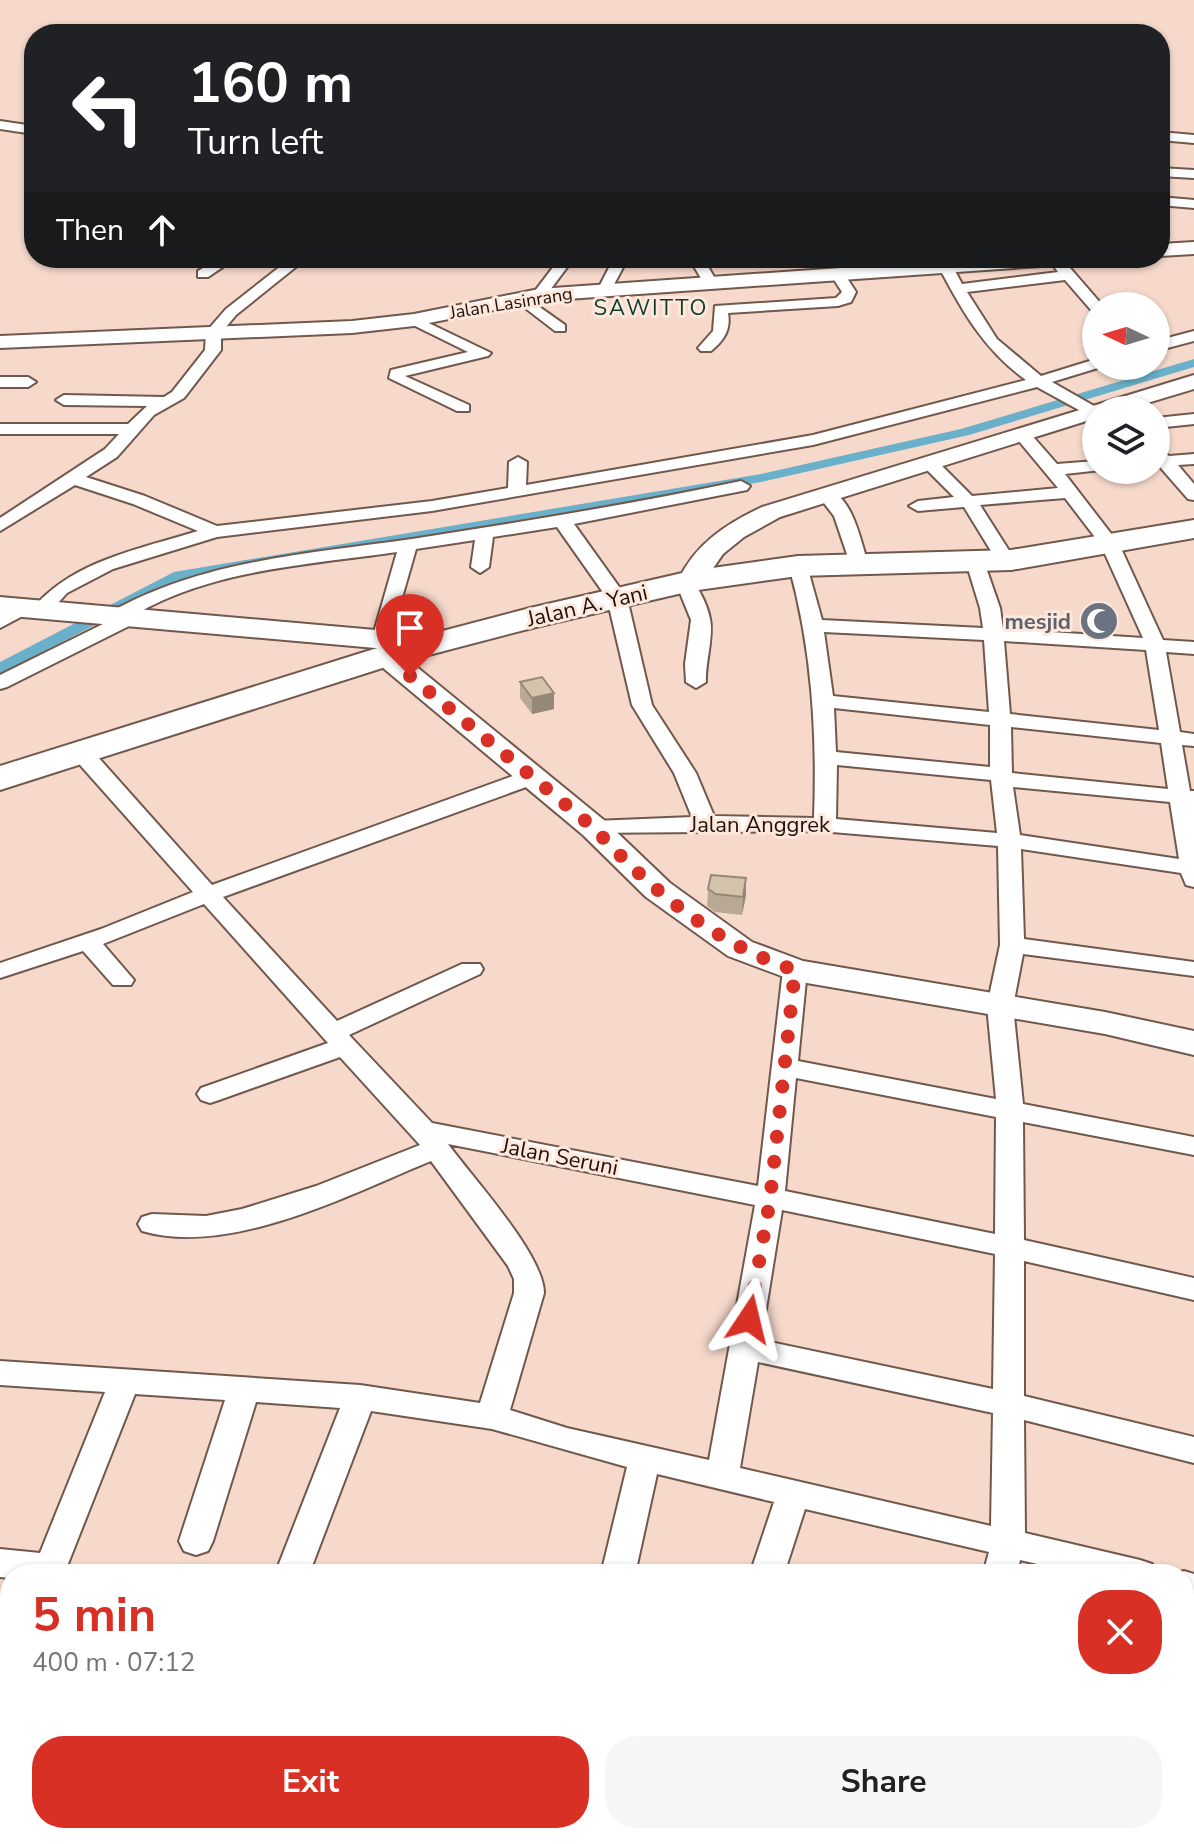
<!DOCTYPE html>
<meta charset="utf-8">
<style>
body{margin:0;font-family:"Nunito Sans",sans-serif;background:#f6f6f6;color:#202124;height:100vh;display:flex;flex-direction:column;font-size:30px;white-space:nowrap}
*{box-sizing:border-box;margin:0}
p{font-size:26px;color:#757577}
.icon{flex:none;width:44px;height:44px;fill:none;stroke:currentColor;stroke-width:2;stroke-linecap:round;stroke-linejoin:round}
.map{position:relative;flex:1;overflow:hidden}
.side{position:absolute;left:0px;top:1564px;width:1194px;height:280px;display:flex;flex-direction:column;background:#fff;border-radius:32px 32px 0 0;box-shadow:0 2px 6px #0004}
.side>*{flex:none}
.hud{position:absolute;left:24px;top:24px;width:1146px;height:244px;border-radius:32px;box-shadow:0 2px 6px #0004;background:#202124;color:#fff;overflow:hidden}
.needle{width:52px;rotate:274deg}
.controls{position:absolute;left:1082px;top:292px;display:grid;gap:16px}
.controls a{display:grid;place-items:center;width:88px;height:88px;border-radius:50%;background:#fff;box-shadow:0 2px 6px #0004;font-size:40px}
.pin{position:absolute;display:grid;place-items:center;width:68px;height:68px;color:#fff;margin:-82px -34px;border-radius:50% 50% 50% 0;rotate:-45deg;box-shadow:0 0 8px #0007}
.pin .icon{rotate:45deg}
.me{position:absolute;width:88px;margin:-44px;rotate:10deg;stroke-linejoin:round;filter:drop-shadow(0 0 6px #0008)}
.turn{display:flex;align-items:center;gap:28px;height:168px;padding:0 32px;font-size:36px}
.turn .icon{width:104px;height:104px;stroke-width:2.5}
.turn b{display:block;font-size:56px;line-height:68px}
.then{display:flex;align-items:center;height:76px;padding:0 32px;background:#0003;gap:16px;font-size:30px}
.round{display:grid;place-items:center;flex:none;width:84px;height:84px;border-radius:32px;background:#f6f6f6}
.summary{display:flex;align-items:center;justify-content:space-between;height:136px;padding:0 32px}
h1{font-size:48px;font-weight:700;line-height:60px;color:#d93025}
.action{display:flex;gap:16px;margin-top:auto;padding:16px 32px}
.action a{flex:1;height:92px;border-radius:32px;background:#d93025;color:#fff;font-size:32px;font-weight:700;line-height:92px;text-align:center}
.action a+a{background:#f6f6f6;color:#202124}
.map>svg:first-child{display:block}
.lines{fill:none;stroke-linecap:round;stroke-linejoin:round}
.canal{fill:#6ab0cb;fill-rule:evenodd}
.street-casing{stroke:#71584c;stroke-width:4}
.secondary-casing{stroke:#71584c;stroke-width:4}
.primary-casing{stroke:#71584c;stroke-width:4}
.highway-casing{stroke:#71584c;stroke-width:4}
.street{fill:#fff;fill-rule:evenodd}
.secondary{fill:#fff;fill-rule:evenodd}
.primary{fill:#fff;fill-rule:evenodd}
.highway{fill:#fff;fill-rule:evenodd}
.wall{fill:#b8a894}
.shaded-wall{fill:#968878}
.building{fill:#d6c3ac;stroke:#968878;stroke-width:2}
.route{stroke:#d93025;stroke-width:14;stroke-dasharray:0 25.2}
.labels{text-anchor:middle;stroke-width:6;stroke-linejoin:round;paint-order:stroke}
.far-street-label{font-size:18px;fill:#1d130e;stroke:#ffe7dc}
.far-quarter-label{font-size:22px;letter-spacing:2px;fill:#0b3d2c;stroke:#ffe7dc}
.street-label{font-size:22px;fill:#1d130e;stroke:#ffe7dc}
.worship-label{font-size:22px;font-weight:bold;fill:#5b616d;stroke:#ffe7dc;text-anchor:end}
</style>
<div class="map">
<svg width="1194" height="1844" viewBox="0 0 1194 1844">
<rect width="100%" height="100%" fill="#f6d9cb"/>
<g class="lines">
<path class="canal" d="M 1194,359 L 1194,367 L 969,435 L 761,482 L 184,579 L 0,674 L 0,662 L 174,572 L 761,474 L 961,429 Z"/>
<g class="street-casing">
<path id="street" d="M 664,26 L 669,29 L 664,34 L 652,34 Z
M 0,121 L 34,126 L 34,134 L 0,129 Z
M 1160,132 L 1194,135 L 1194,143 L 1160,140 Z
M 1160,168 L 1194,170 L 1194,178 L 1160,176 Z
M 1160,197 L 1194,200 L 1194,208 L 1160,205 Z
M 219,258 L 236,258 L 208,277 L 198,277 L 198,271 Z
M 291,258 L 307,258 L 236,315 L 221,333 L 221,350 L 184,398 L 154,415 L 117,457 L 86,477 L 145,496 L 217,526 L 432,501 L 508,488 L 509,462 L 518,457 L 527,462 L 526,485 L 813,435 L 1026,380 C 985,351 962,311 939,267 L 942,258 L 956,258 L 953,267 L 962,284 L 1058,272 L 1052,264 L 1064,261 L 1103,306 L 1096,306 L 1096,311 L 1091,310 L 1065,280 L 967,292 L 997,339 L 1041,376 L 1096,359 L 1096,366 L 1101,367 L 1052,382 L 1101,410 L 1096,410 L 1096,416 L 1088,415 L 1037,387 L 813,445 L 432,511 L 217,537 L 113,569 L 67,593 L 48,614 L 41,616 L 32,611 L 0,628 L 0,614 L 25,602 L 34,607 C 75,560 140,549 198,531 L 133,504 L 75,485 L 0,531 L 0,518 L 105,449 L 119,434 L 0,434 L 0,424 L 128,424 L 147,406 L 64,405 L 56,400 L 64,395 L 164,397 L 172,392 L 205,350 L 206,332 L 226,309 Z
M 560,258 L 574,258 L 544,298 L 534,298 L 532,295 Z
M 614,258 L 628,258 L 610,292 L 600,292 L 598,289 Z
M 689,258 L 703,258 L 717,282 L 715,285 L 705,285 Z
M 838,271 L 843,272 L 856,292 L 851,302 L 838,306 L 728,313 C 731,330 724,340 711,351 L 701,351 L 698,348 L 713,331 L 715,306 L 836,298 L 842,292 L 831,275 Z
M 521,294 L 565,325 L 565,331 L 555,331 L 516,301 L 516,295 Z
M 414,316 L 491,353 L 488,356 L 405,376 L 469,405 L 469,411 L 457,411 L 389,378 L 391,370 L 468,352 L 409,323 L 407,320 Z
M 1194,331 L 1194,341 L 1156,351 L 1156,341 Z
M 0,377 L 28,377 L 36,382 L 28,387 L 0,387 Z
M 1194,414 L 1194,424 L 1156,428 L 1156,418 Z
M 1022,430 L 1028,431 L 1057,464 L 1096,461 L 1096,470 L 1101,470 L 1065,474 L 1119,544 L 1163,640 L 1194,642 L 1194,654 L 1166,652 L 1180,732 L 1194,734 L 1194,746 L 1182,745 L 1190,791 L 1194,791 L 1194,887 L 1186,885 L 1181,873 L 1021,849 L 1024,939 L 1194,962 L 1194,976 L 1023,954 L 1013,1006 L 1023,1104 L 1194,1137 L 1194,1155 L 1023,1122 L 1024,1240 L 1194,1278 L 1194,1300 L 1024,1261 L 1024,1396 L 1194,1437 L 1194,1463 L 1024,1420 L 1025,1533 L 1140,1560 L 1152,1564 L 1157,1574 L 1081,1574 L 1020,1560 L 1017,1574 L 983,1574 L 989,1552 L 805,1509 L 784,1574 L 750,1574 L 774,1502 L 657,1474 L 635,1574 L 601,1574 L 627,1467 L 492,1429 L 371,1411 L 309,1574 L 275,1574 L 340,1408 L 256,1402 L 213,1541 L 208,1551 L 196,1555 L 184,1551 L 179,1541 L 225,1400 L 135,1394 L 64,1574 L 10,1574 L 10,1578 L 0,1577 L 0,1549 L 40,1553 L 105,1392 L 0,1385 L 0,1361 L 360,1385 L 480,1403 L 514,1293 L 514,1279 L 508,1266 L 431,1161 C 350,1194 231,1257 142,1231 L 138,1224 L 142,1217 L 152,1214 L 206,1216 L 242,1209 L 316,1186 L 420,1145 L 340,1057 L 219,1100 L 210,1103 L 201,1100 L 197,1094 L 201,1088 L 328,1043 L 204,904 L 103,944 L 134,980 L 131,985 L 113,985 L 83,951 L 0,978 L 0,963 L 101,929 L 193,892 L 73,757 L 70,752 L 73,747 L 89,747 L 212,885 L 524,772 L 540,772 L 543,777 L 540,782 L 223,897 L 337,1021 L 462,964 L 480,964 L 483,969 L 480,974 L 349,1035 L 432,1123 L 758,1186 L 783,970 L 786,965 L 804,965 L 807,970 L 798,1061 L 996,1099 L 987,1006 L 1000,945 L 998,846 L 820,831 L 586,833 L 583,828 L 586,823 L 594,821 L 692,817 L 674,773 L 632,705 L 607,598 L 557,527 L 493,537 L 489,567 L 480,573 L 471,567 L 475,540 L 416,549 L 389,643 L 375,643 L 372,639 L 397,552 C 308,565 213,569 134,615 L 138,619 L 135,623 L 7,687 L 0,689 L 0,675 L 107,622 L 104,618 L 107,614 C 201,560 307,554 412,539 C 522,522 632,504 741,481 L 750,486 L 747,490 L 574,524 L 627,598 L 652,705 L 696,773 L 714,816 L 814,818 C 817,732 812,649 789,566 L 791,562 L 798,560 L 807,566 L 822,620 L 983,628 L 980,608 L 966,562 L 975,556 L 984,562 L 1000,608 L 1003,629 L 1143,638 L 1101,545 L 1065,498 L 980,505 L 1015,560 L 1006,566 L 999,564 L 964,507 L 918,511 L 909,506 L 918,501 L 954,497 L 921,464 L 930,459 L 936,460 L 972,496 L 1058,488 L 1014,435 ZM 824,632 L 984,640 L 989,712 L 833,696 ZM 1004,641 L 1146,650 L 1159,730 L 1010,714 ZM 834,708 L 990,725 L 990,767 L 836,752 ZM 1011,727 L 1161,743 L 1168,789 L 1012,773 ZM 837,765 L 991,780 L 997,833 L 836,819 ZM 1013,787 L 1170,802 L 1179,859 L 1020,835 ZM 796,1078 L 996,1117 L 995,1234 L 785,1191 ZM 448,1144 L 755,1205 L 709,1460 L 567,1428 L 510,1410 L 544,1293 C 544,1255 472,1177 448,1144 ZM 782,1210 L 995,1254 L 993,1389 L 761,1340 ZM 758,1362 L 993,1413 L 991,1526 L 740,1468 Z
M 1156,446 L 1169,456 L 1194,454 L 1194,464 L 1178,465 L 1194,484 L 1194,500 L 1188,499 L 1160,467 L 1156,467 Z
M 826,489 C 853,496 860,540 868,563 L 866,567 L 859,569 L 850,563 L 834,516 L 817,494 Z
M 685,577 C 697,580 708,607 710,619 C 714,636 705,663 706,682 L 696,688 L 686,682 L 685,664 L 691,620 L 676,583 Z
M 1184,1571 L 1194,1574 L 1194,1602 L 1184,1599 L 1184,1574 L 1175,1574 Z
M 10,1685 L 10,1717 L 0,1721 L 0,1689 Z
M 148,1834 L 188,1834 L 183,1844 L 144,1844 Z
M 523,1834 L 561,1834 L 558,1844 L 520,1844 Z
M 916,1834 L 954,1834 L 951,1844 L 913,1844 Z
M 1039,1834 L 1110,1834 L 1114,1844 L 1044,1844 Z"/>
</g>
<g class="secondary-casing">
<path id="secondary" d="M 1194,242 L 1194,254 L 1160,256 L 1160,244 Z
M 985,258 L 1081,258 L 1071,264 L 539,301 L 414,326 L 352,333 L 0,348 L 0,336 L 352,321 L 414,314 L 539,289 Z
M 1194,375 L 1194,389 L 1124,410 L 1096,410 L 1096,418 L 780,517 L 744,537 L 723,554 L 700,587 L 682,587 L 678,581 C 695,544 726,524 762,507 Z
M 386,648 L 396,650 L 605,821 L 670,883 L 752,942 L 803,961 L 1105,1012 L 1194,1031 L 1194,1055 L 1105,1034 L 795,981 L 728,956 L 646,897 L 583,835 L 376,662 L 372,656 L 376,650 Z"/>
</g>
<g class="primary-casing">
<path id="primary" d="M 0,597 L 432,635 L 443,637 L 448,644 L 443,651 L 432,653 L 0,615 Z"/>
</g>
<g class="highway-casing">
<path id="highway" d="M 1194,520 L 1194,538 L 1011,570 L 798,576 L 691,591 L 536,627 L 398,663 L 0,790 L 0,766 L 374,649 L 530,608 L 691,571 L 798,556 L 1011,550 Z"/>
</g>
<use href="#street" class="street"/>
<use href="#secondary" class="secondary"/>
<use href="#primary" class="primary"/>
<use href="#highway" class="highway"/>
</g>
<path class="wall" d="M 520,682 L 554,693 L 554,709 L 532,714 L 520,698 Z
M 746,878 L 746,895 L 742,915 L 715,912 L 707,906 L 708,889 Z"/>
<path class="shaded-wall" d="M 554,693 L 554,709 L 532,714 L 532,698 Z
M 746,878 L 746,895 L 742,915 L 743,897 Z"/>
<path class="building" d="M 542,677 L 554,693 L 532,698 L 520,682 Z
M 711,875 L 746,878 L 743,897 L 716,894 L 708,889 Z"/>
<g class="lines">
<path class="route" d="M 410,676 L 594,828 C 649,888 716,945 795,970 L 770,1200 L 749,1319"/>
</g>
<defs>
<g id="mosque-disc" transform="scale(2)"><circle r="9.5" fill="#6b7280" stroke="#ffe7dc"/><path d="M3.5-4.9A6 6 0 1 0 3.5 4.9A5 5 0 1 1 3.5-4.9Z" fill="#fff"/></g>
</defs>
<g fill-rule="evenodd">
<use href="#mosque-disc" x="1099" y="621"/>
</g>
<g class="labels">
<g class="far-street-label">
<text transform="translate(511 303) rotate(-9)" y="6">Jalan Lasinrang</text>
</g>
<g class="far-quarter-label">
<text x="651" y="315">SAWITTO</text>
</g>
<g class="street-label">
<text transform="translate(587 605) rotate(-13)" y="8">Jalan A. Yani</text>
<text x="760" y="832">Jalan Anggrek</text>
<text transform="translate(560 1156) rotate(11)" y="8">Jalan Seruni</text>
</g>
<g class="worship-label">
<text x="1071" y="629">mesjid</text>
</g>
</g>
</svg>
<div class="controls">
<a><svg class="needle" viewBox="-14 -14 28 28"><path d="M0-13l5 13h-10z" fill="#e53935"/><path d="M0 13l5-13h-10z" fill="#757577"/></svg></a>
<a><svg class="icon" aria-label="layers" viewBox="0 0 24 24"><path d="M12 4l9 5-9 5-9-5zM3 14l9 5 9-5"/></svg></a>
</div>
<div class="pin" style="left:410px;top:676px;background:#d93025"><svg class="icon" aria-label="arrive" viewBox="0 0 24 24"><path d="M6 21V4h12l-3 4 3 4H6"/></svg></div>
<svg class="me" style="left:749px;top:1319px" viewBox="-20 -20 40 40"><path d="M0-17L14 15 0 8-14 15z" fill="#d93025" stroke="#fff" stroke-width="4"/></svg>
<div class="hud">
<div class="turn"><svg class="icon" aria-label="left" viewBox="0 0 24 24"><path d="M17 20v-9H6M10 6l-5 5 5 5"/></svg><div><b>160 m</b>Turn left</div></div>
<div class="then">Then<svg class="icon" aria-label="ahead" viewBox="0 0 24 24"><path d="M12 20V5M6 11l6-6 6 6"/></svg></div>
</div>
<section class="side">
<div class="summary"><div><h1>5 min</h1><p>400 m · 07:12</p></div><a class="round" style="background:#d93025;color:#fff"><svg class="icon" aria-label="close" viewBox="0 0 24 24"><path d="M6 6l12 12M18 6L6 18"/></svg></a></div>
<div class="action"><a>Exit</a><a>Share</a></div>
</section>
</div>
